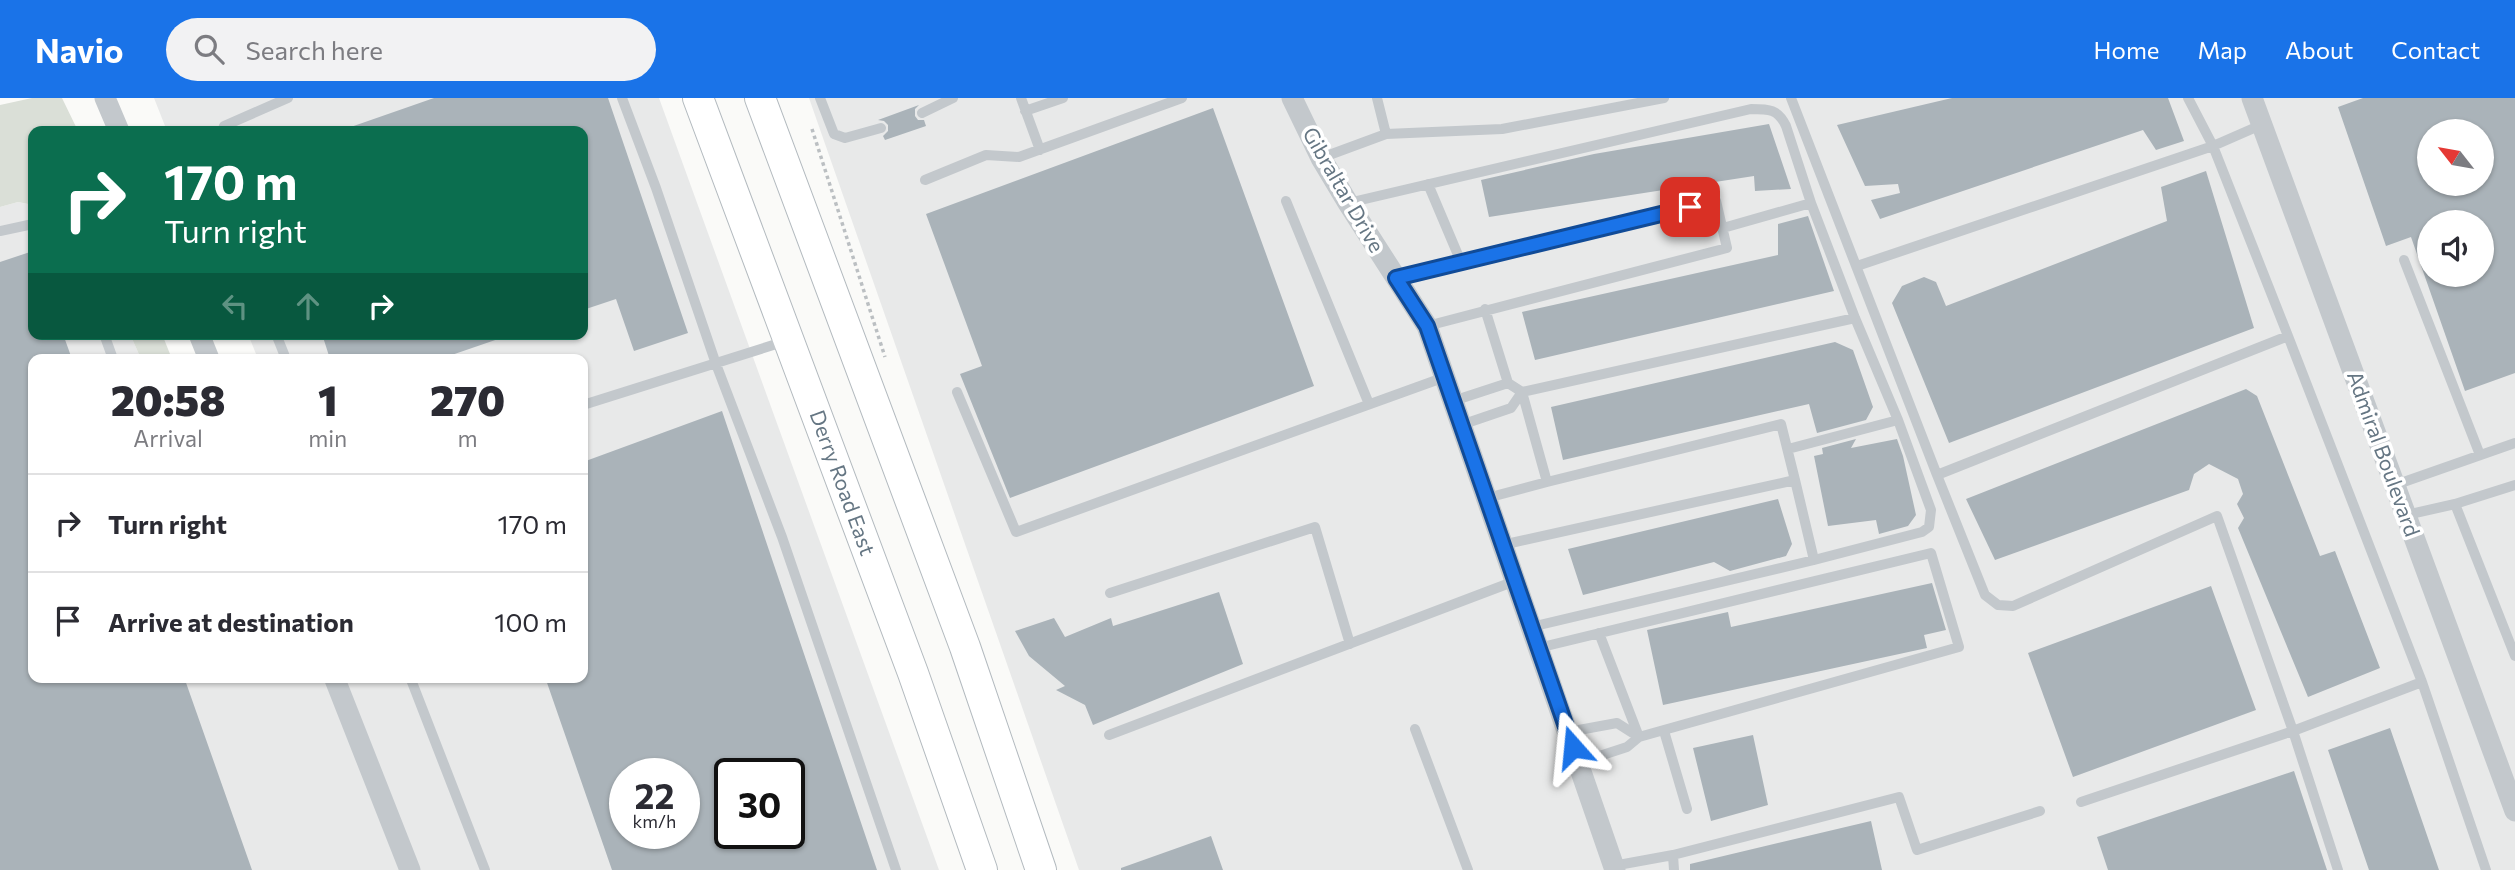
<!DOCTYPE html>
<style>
body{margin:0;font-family:Commissioner,sans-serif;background:#f2f2f3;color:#2b2b33;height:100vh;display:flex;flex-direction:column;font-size:26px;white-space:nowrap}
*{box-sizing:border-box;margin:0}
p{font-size:23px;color:#7c7c81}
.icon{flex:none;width:38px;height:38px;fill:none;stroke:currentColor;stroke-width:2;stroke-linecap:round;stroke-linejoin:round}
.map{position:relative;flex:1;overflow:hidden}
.sheet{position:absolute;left:28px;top:256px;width:560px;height:329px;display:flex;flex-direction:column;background:#fff;border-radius:14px;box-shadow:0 2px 5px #0004}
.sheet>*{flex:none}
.top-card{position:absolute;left:28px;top:28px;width:560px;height:214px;border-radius:14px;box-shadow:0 2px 5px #0004;background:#0b6e4f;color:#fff;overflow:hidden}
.needle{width:46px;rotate:301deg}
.tools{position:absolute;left:2417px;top:21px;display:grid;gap:14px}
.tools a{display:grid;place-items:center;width:77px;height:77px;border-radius:50%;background:#fff;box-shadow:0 2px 5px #0004;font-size:35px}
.speed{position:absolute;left:609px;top:660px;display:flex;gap:14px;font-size:35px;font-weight:700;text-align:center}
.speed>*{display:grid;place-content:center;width:91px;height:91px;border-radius:50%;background:#fff;box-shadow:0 2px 5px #0004;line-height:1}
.speed small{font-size:18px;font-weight:400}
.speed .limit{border:4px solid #111;border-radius:10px;background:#fff;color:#111}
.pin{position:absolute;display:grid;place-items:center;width:60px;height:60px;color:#fff;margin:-30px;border-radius:14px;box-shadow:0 4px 10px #0006}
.me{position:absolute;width:77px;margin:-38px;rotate:342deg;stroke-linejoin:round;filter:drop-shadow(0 0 5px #0008)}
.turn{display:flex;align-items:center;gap:24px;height:147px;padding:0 21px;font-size:32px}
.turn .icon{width:91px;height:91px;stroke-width:2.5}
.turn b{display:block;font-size:49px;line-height:60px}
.lanes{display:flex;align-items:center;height:66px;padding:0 21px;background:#0003;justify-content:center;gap:35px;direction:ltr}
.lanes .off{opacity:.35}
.eta{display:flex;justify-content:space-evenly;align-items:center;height:119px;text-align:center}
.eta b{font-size:42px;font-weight:800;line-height:49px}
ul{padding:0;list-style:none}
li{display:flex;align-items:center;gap:21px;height:98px;padding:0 21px;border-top:2px solid #e1e1e2}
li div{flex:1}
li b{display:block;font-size:26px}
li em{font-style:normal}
header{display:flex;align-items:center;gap:42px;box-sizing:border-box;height:98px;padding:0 35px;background:#1a73e8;color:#fff}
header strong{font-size:33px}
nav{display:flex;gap:38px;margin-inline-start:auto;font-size:24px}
.search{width:490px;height:63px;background:#f2f2f3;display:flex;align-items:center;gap:18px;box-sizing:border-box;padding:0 24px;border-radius:38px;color:#7c7c81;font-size:26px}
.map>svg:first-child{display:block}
.built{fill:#e8e9e9;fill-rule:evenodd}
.green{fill:#dadfd7}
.building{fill:#aab3b9;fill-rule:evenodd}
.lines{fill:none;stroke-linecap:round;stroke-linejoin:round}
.secondary-casing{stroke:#b3babf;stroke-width:32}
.path{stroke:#bbbfc2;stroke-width:3.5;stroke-dasharray:3.5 3.5;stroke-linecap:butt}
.lane{stroke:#c3c8cc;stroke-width:10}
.street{stroke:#c3c8cc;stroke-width:21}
.secondary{stroke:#fff;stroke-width:30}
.route-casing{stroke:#114b97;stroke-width:18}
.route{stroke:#1a73e8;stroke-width:12}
.labels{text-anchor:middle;stroke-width:7;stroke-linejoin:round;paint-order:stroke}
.street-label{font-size:21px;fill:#657683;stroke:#fff}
</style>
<header>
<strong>Navio</strong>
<div class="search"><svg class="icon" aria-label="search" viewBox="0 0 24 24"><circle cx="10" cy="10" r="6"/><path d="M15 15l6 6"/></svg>Search here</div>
<nav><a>Home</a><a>Map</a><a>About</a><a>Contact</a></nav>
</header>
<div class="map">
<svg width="2515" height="772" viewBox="0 0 2515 772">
<rect width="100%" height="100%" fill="#fafaf8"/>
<path class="built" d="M 154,0 L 659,0 L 939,772 L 0,772 L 0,109 L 18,104 L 33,107 L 33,236 L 130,236 L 141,261 L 33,261 L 33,579 L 583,579 L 583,261 L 258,261 L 248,236 L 583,236 L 583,33 L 167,33 ZM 625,676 L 684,676 L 684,735 L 625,735 ZM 730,676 L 789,676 L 789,735 L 730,735 Z
M 809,0 L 2515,0 L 2515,772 L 1079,772 ZM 2429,33 L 2482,33 L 2482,86 L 2429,86 ZM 2429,124 L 2482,124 L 2482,177 L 2429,177 Z"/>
<path class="green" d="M 32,0 L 62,0 L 78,33 L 33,33 L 33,107 L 18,104 L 0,109 L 0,7 Z
M 130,236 L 162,236 L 172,261 L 141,261 Z"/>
<path class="building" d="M 434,0 L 608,0 L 688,235 L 634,253 L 616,201 L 583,212 L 583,33 L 345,33 L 345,31 Z
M 1952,0 L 2168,0 L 2184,43 L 2156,52 L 2143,32 L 1880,121 L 1871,102 L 1900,95 L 1898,86 L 1865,88 L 1837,27 Z
M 2363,0 L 2515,0 L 2515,275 L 2465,293 L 2411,139 L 2386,148 L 2338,9 ZM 2429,33 L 2482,33 L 2482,86 L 2429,86 ZM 2429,124 L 2482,124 L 2482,177 L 2429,177 Z
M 919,7 L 915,11 L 915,18 L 918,22 L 924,22 L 926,28 L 885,42 L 883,38 L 888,33 L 888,27 L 884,23 L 878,22 Z
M 1213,10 L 1314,288 L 1010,400 L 960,276 L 982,268 L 926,116 Z
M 1769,26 L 1791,91 L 1755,93 L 1754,78 L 1489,119 L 1481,82 L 1594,56 Z
M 2206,73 L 2254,230 L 1949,345 L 1892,205 L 1902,188 L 1924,179 L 1936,184 L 1946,208 L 2167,123 L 2161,89 Z
M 1808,118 L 1834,193 L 1535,262 L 1522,214 L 1778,157 L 1778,126 Z
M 33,153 L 33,236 L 63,236 L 72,261 L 33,261 L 33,579 L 184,579 L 252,772 L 0,772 L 0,164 Z
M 322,236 L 504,236 L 504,239 L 440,261 L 330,261 Z
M 1835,244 L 1853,252 L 1873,309 L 1866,322 L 1817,335 L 1809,306 L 1563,362 L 1551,309 Z
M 2246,291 L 2257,298 L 2320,458 L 2335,453 L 2380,570 L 2308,599 L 2238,430 L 2244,420 L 2237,406 L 2243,396 L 2238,381 L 2209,366 L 2194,376 L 2189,392 L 1995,462 L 1966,401 Z
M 722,313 L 877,772 L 612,772 L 545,579 L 583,579 L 583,364 ZM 625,676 L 684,676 L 684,735 L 625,735 ZM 730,676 L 789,676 L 789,735 L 730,735 Z
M 1856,341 L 1851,350 L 1897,341 L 1903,358 L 1916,417 L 1908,428 L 1879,436 L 1876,422 L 1828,428 L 1814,358 L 1823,356 L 1822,350 Z
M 1778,401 L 1792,446 L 1786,458 L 1730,473 L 1714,464 L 1583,497 L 1568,451 Z
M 1932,485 L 1946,532 L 1924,537 L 1927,550 L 1663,607 L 1647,532 L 1728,514 L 1731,529 Z
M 2211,488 L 2256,612 L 2073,679 L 2028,555 Z
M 1219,494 L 1243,566 L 1093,627 L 1085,607 L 1056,592 L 1065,588 L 1029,558 L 1015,533 L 1054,520 L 1065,539 L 1111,520 L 1113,528 Z
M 2390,630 L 2439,772 L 2369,772 L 2328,652 Z
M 1753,637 L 1768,707 L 1711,723 L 1693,650 Z
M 2294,673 L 2327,772 L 2108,772 L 2097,739 Z
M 1871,723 L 1882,772 L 1690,772 L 1690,766 Z
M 1211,738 L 1223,772 L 1121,772 L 1121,770 Z"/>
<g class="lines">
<g class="secondary-casing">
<path id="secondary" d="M 698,0 L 913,575 L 982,772
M 760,0 L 965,549 L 1041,772"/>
</g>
<path class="path" d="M 812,31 L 885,259"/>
<path class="lane" d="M 622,0 L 656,90 L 716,266 L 782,439 L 896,772
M 820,0 L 834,36 L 845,40 L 881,30
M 1021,0 L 1040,52
M 1377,0 L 1386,36
M 1791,0 L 1937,377 L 2288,238 L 2213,48 L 2188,0
M 1025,13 L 1063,0
M 922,15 L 953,0
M 222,33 L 224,28 L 288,0
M 1321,60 L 1386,36 L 1502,31 L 1664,0
M 925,82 L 986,57 L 1019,59 L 1182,0
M 1428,86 L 1461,164
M 1286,103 L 1369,306
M 1348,105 L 1751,11 C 1769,11 1778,11 1786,28 L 1811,105 L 1855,220 L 1898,322 L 1931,412 L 1929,429 L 1922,434 L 1814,462
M 1723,130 L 1811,105
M 0,133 L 33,126
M 2404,162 L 2480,357
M 1857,168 L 2213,48 L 2261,27
M 1396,180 L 1716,103 L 1727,150 L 1427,228
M 1485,211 L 1508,285 L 1522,294 L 1855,220
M 104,236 L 113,261
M 276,236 L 286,261
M 2288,238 L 2422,584 L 2293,633 L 2338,772
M 957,294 L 1016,434 L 1445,279
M 1453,303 L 1508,285
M 583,307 L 786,243
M 1461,327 L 1511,310 L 1522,294
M 1788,351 L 1898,322
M 1937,377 L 1985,497 L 1998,507 L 2013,508 L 2217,418 L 2293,633 L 2081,704
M 2395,387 L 2515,345
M 1487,400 L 1547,384 L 1522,294
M 2455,406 L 2515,387
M 2406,417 L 2455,406 L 2515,558
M 1502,447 L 1795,382 L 1781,326 L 1547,384
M 1110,495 L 1315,429 L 1350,546
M 1531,529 L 1814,462 L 1795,382
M 1599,535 L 1639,639
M 1538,550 L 1931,455 L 1959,549 L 1639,639 L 1627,649 L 1578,665
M 410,579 L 485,772
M 2422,584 L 2486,772
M 1415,631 L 1468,772
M 1664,633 L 1687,711
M 1568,634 L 1617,625 L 1639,639
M 1109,637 L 1515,483
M 1613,768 L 1673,757
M 1674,772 L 1673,757 L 1899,699 L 1917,752 L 2040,713"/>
<path class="street" d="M 105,0 L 119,33
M 1292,0 L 1321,60 L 1348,105 L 1427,228 L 1615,772
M 2252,0 L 2515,713
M 199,236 L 209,261
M 334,579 L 410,772"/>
<use href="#secondary" class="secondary"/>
</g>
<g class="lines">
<g class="route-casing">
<path id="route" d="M 1573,649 L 1427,228 L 1396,180 L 1690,109"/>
</g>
<use href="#route" class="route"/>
</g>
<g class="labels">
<g class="street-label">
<text transform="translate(1343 92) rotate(60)" y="7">Gibraltar Drive</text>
<text transform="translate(2383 356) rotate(70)" y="7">Admiral Boulevard</text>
<text transform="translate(842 385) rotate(70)" y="7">Derry Road East</text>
</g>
</g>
</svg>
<div class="tools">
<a><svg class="needle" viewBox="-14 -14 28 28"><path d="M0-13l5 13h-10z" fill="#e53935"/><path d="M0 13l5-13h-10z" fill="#7c7c81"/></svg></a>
<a><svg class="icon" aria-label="sound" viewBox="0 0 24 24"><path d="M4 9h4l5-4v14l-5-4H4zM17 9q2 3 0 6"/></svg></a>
</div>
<div class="speed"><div>22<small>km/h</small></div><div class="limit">30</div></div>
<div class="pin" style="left:1690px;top:109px;background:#d93025"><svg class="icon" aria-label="arrive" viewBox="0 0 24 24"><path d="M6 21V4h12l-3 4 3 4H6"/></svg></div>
<svg class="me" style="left:1573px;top:649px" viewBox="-20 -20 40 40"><path d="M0-17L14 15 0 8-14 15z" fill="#1a73e8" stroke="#fff" stroke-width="4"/></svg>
<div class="top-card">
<div class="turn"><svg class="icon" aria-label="right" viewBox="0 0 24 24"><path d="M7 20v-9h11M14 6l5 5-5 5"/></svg><div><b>170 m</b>Turn right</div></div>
<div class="lanes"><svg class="icon off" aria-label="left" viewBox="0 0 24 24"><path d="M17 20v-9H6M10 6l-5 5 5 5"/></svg><svg class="icon off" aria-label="ahead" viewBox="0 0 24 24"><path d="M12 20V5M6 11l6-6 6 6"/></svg><svg class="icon" aria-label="right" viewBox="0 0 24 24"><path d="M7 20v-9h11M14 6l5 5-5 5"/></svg></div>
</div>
<section class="sheet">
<div class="eta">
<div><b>20:58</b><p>Arrival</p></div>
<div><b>1</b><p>min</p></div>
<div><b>270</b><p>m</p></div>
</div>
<ul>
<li><svg class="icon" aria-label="right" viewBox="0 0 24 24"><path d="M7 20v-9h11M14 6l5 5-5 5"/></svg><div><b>Turn right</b></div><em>170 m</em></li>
<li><svg class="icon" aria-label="arrive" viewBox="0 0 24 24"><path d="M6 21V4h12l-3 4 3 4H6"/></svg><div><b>Arrive at destination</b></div><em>100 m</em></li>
</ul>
</section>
</div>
